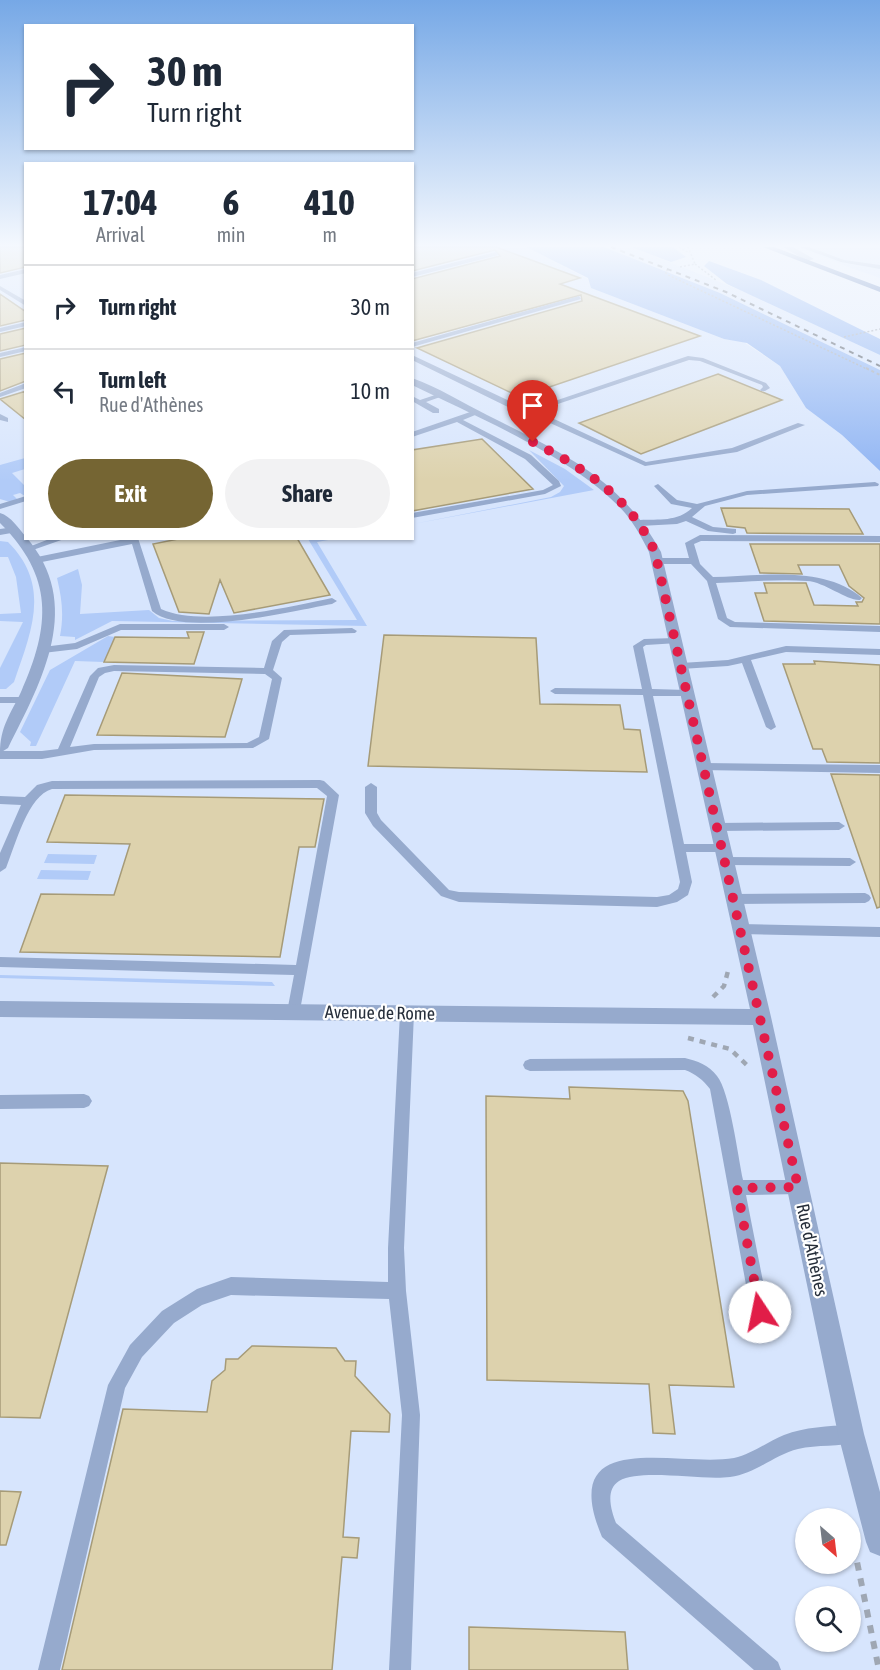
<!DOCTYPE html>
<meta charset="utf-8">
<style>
body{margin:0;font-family:"Asap Condensed",sans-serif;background:#f2f2f3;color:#1f2937;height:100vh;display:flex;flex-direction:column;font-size:22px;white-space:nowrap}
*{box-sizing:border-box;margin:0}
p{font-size:20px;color:#747a83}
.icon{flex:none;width:33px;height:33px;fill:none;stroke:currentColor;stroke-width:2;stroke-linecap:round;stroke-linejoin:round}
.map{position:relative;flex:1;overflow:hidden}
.drawer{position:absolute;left:24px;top:162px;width:390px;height:378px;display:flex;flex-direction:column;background:#fff;border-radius:0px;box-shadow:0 2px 4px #0004}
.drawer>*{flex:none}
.hud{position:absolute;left:24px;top:24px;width:390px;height:126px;border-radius:0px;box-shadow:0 2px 4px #0004;background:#fff;color:#1f2937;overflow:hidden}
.needle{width:39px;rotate:152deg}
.fabs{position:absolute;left:795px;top:1508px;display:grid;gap:12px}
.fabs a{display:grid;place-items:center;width:66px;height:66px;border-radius:50%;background:#fff;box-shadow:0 2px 4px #0004;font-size:30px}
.pin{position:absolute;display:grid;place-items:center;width:51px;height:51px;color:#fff;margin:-62px -26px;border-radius:50% 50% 50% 0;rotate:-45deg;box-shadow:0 0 6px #0007}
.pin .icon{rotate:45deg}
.me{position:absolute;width:66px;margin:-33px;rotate:349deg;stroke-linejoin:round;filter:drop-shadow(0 0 4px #0008)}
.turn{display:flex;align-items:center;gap:21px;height:126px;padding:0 24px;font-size:27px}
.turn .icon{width:78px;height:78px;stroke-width:2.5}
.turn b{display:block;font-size:42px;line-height:51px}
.eta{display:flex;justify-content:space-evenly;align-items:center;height:102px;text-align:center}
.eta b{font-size:36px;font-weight:700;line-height:42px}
.primary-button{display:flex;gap:12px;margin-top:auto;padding:12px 24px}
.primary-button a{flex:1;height:69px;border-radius:36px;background:#756533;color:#fff;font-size:24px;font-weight:700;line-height:69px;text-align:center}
.primary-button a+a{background:#f2f2f3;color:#1f2937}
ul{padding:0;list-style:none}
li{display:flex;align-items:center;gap:18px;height:84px;padding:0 24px;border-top:2px solid #e0e1e3}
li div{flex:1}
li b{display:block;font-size:22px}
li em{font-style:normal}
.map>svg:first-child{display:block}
.built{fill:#d7e5fd;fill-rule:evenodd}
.green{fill:#b1cbf8}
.forest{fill:#8fb4f3}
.building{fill:#ddd2ad;stroke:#a69b78;stroke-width:1.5}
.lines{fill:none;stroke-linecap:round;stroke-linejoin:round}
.path-far3{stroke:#9fa7b3;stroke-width:1.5;stroke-dasharray:2 2;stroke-linecap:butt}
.path-far2{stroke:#9fa7b3;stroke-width:2;stroke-dasharray:3 3;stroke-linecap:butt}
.path-far1{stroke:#9fa7b3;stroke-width:4.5;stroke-dasharray:6 6;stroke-linecap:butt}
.path{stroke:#9fa7b3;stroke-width:6;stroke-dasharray:8 8;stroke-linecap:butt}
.service{fill:#96aacd;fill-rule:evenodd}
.minor{fill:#96aacd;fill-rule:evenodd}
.tertiary{fill:#96aacd;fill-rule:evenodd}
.trunk{fill:#3f64a8;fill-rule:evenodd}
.rail{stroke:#505864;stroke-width:2;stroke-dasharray:5 5;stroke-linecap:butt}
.route{stroke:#e11d48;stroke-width:10;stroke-dasharray:0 18}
.labels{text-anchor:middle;stroke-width:4.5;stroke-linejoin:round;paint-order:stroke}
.street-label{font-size:18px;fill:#262e3a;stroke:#fff}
</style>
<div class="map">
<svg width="880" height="1670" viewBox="0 0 880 1670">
<rect width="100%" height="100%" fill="#e7effc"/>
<path class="built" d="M 0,247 L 25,247 L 26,538 L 412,538 L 413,247 L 526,247 L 588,279 L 591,288 L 724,339 L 742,341 L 780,366 L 806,408 L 842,435 L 880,471 L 880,1670 L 0,1670 ZM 806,1518 L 850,1518 L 850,1563 L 806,1563 ZM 806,1596 L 850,1596 L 850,1641 L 806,1641 Z
M 604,247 L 631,247 L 750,294 L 880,355 L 880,370 L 720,293 Z
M 798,247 L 880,247 L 880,278 L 851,268 Z"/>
<path class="green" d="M 529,450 L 565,469 L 594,490 L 413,524 L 551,497 L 560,492 L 564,486 Z
M 25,458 L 25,469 L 12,473 L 25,486 L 25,496 L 20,493 L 13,495 L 17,499 L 10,502 L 0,499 L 0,465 Z
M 308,539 L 334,539 L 317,542 L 367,626 L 112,621 L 75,640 L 75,637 L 60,636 C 64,615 62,599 57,578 L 78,569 L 82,585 L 80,614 L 149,610 L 159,618 L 173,621 L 357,620 Z
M 0,541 L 8,542 C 52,586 31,632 14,682 L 6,689 L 0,689 L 0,668 L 23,622 L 0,621 L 0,614 L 21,613 L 16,577 L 8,557 L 0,557 Z
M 108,636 L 115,637 L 104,662 L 75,661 L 36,746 L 30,746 L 31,742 L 20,732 L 50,670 Z
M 48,854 L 97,855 L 94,864 L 44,863 Z
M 41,870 L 91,871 L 88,880 L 37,879 Z
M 0,975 L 272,982 L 275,986 L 0,978 Z"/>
<path class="forest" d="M 526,247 L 604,247 L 720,293 L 880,370 L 880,471 L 842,435 L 806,408 L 780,366 L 747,343 L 724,339 L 591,288 L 588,278 Z
M 631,247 L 673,247 L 686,257 L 671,262 Z
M 709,261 L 761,280 L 880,339 L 880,355 L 727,284 L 704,266 Z"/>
<path class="building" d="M 0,247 L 26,247 L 26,267 L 0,273 Z
M 412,247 L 496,247 L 580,278 L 560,284 L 700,336 L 520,397 L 417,348 L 582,301 L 581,295 L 412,341 L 412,279 L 500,256 L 495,250 L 412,271 Z
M 0,294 L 26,312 L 26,320 L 0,326 Z
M 26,328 L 26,345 L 0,351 L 0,334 Z
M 26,353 L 26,381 L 0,391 L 0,359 Z
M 718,374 L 782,400 L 641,454 L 579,423 Z
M 26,391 L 26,420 L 0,399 Z
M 482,439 L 533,489 L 412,511 L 412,450 Z
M 721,508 L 849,509 L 863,534 L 747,533 L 745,528 L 727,526 Z
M 183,538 L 297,538 L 330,595 L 234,613 L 220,580 L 209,614 L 179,612 L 153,544 Z
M 750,544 L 880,544 L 880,624 L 764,621 L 755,593 L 767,593 L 764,583 L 806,583 L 814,605 L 858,606 L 856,602 L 862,602 L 864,598 L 849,586 L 839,565 L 798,565 L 802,574 L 760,573 Z
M 187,632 L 204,632 L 194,664 L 104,662 L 115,637 L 189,638 Z
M 384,635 L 536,638 L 540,704 L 620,705 L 624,729 L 640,730 L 647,772 L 368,766 Z
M 814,661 L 880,665 L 880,763 L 827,762 L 822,749 L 813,749 L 783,664 L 815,664 Z
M 122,673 L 242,679 L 225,737 L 97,735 Z
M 831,774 L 880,775 L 880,907 L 877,908 Z
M 65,795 L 324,799 L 315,847 L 299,847 L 280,957 L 20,952 L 41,894 L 114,895 L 130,844 L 47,842 Z
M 569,1087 L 683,1091 L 688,1101 L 734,1387 L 669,1385 L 675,1434 L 653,1433 L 649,1384 L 487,1380 L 486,1096 L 570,1099 Z
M 0,1163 L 108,1166 L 40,1418 L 0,1417 Z
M 252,1346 L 336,1348 L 345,1361 L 356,1361 L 355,1376 L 390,1414 L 389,1432 L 351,1431 L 343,1537 L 359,1538 L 357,1558 L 342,1557 L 332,1670 L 62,1670 L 123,1409 L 207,1412 L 212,1381 L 225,1370 L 226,1359 L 238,1359 Z
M 0,1491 L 21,1492 L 6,1545 L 0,1545 Z
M 469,1627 L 625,1632 L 628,1670 L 469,1670 Z"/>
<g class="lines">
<path class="path-far3" d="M 679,247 L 689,253
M 695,264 L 716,280
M 680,267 L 695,264 L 688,247
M 668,270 L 665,272 L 668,275 L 869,370
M 844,337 L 880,329"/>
<path class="path-far2" d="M 866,368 L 880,375"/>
<path class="path-far1" d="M 713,997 L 724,986 L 728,971
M 688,1038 L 730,1049 L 749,1067"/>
<path class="path" d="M 854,1547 L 879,1670"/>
<path class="service" d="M 800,247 L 809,247 L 844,260 L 880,265 L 880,269 L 841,262 Z
M 496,252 L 498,255 L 412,277 L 412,273 Z
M 26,269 L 26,273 L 0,279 L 0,275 Z
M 0,286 L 26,301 L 26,306 L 0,290 Z
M 579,296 L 581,299 L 412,347 L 412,343 Z
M 26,322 L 26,326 L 0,332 L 0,328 Z
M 26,347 L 26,351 L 0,357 L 0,353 Z
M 412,355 L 516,404 L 531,409 L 688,356 L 703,358 L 766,383 L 770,388 L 765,391 L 761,391 L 760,390 L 763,387 L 762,385 L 700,361 L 689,360 L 537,411 L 646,462 L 732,448 L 798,423 L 805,425 L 737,452 L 645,466 L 528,413 L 510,408 L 412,360 Z
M 26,383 L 26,388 L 0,397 L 0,393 Z
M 441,393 L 444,395 L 443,396 L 426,402 L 439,409 L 439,413 L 433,413 L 412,401 L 412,396 L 420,400 Z
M 473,411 L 480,413 L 463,420 L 531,455 L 559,481 L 561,486 L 545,494 L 412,518 L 412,513 L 543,490 L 553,485 L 525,459 L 457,422 L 412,437 L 412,432 Z
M 0,414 L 8,418 L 8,422 L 0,420 Z
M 875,482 L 879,484 L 878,486 L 747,495 L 705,506 L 692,517 L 713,527 L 736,529 L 736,533 L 733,534 L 708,531 L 686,521 L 677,524 L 640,526 L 636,523 L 640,520 C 659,519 677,522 692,508 L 671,504 L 654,486 L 658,484 L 677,500 L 697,504 L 747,491 Z
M 26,496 L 26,501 L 0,509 L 0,504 Z
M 14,527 L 18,530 L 17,532 L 0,535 L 0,529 Z
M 700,535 L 880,536 L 880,542 L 701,541 L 694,544 L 700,564 L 713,577 C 759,576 825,565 862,598 L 860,600 C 847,601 825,582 807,581 C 778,579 746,582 716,583 L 727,618 L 735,622 L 880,626 L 880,632 L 730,627 L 718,619 L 707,581 L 691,564 L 657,564 L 653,561 L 657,558 L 689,558 L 685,543 Z
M 52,538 L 67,538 L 30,551 L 26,548 Z
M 130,538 L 138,538 L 161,609 C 203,628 287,607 332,598 L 337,601 L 332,604 C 293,611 183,638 152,611 L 132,544 L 37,563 L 33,560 L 37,557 Z
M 120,624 L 224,624 L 229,627 L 224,630 L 121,630 L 77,649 L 43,653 L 38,650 L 43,647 L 75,643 Z
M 352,628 L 357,631 L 355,633 L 290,635 L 282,642 L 273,670 L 282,678 L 269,739 L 253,748 L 94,750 L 42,759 L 0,759 L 0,751 L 42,751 L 58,749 L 90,676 L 98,668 L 114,665 L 264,668 L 272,641 L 284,630 ZM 114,671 L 265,674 L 272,679 L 259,737 L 247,743 L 94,744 L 70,747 L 99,677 L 105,673 Z
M 675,638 L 680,641 L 678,643 L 646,645 L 643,647 L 652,689 L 687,690 L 692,693 L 687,696 L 653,696 L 684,844 L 723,844 L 729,848 L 723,852 L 686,852 L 692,882 L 688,895 L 677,902 L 657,907 L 459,902 L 441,896 L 373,826 L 365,813 L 365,787 L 371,783 L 377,787 L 377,813 L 381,820 L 449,890 L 459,892 L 657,897 L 669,895 L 678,889 L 680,882 L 643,695 L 555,694 L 550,691 L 555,688 L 642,689 L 633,646 L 644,639 Z
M 786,646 L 880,649 L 880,655 L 786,652 L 751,660 L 776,727 L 771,730 L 766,727 L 742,663 L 728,666 L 681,669 L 676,666 L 681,663 L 728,660 Z
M 0,697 L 25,697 L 30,700 L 25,703 L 0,703 Z
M 704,763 L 880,765 L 880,773 L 700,770 L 698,767 L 700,764 Z
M 320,780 L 324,781 L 339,795 L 299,1016 L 294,1018 L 289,1016 L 287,1012 L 294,975 L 0,967 L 0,957 L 296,965 L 327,796 L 317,788 L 52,789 C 28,795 15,846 6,868 L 0,872 L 0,853 L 21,805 L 0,804 L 0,796 L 25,797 L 37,785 L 52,781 Z
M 839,822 L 845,826 L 839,830 L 718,831 L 712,827 L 718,823 Z
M 726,857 L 850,858 L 856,862 L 850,866 L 726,865 L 720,861 Z
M 865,893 L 869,895 L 871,898 L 869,901 L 865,903 L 734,904 L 729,902 L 728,899 L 729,896 L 734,894 Z
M 741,924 L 880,927 L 880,937 L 741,934 L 736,932 L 734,929 L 736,926 Z
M 407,1007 L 412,1009 L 414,1013 L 404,1248 L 406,1291 L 420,1415 L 411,1670 L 389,1670 L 402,1415 L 389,1299 L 231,1295 L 202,1305 L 174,1323 L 142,1357 L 125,1388 L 60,1670 L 38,1670 L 108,1385 L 130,1345 L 162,1311 L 197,1289 L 231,1277 L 388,1282 L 388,1248 L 400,1013 L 402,1009 Z
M 685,1058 C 697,1061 709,1065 717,1076 C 730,1092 738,1157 743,1180 L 798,1180 L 804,1182 L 806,1187 L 804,1192 L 798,1194 L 746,1195 L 769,1312 L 766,1318 L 760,1321 L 754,1318 L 751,1312 L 710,1089 C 703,1080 696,1074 685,1070 L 530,1071 L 525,1069 L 523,1065 L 525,1061 L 530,1059 Z
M 84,1094 L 89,1096 L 92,1101 L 89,1106 L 84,1108 L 0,1109 L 0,1095 Z
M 851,1425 L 858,1427 L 860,1434 L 858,1441 C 840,1448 817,1444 798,1449 C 774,1455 755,1474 730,1477 C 702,1481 642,1468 619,1481 C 605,1490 611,1510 616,1523 L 778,1662 L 781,1670 L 754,1670 L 602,1537 C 555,1425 677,1468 734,1458 C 752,1454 767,1442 784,1435 C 805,1427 828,1426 851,1425 Z"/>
<path class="minor" d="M 783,247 L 793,247 L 814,259 L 807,261 Z
M 412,378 C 438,387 463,403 487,415 C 560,452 620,477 661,552 L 771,1017 L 864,1434 L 880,1492 L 880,1556 L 870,1552 L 866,1542 L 838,1434 L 753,1025 L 0,1017 L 0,1001 L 750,1009 L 649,552 C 642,538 635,525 625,513 C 578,459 477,417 412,385 Z"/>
<path class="tertiary" d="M 0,513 C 11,516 19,529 26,537 C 84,604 43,679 8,748 L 0,753 C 0,727 10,715 21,692 C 51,625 54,577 0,523 Z"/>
<path class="trunk" d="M 763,247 L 774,247 L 880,287 L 880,292 Z"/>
<path class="rail" d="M 611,247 L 726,292 L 880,366"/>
</g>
<linearGradient id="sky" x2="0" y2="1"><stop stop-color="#76a8e6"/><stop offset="0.51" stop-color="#f4f8fe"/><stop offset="1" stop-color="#f4f8fe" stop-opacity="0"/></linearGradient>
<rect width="880" height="481" fill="url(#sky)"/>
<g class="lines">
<path class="route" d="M 533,442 C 585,469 630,497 655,552 L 798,1187 L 737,1188 L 760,1312"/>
</g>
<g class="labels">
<g class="street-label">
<text transform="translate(380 1013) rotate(1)" y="6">Avenue de Rome</text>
<text transform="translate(812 1250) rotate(78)" y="6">Rue d'Athènes</text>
</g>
</g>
</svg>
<div class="fabs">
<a><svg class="needle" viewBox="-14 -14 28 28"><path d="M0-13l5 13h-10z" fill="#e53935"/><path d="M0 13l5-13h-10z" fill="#747a83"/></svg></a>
<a><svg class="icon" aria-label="search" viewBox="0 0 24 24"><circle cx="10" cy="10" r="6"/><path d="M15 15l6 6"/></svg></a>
</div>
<div class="pin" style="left:533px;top:442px;background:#d93025"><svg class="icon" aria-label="arrive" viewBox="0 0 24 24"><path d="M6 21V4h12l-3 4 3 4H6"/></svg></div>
<svg class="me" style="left:760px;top:1312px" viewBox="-20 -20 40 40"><circle r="19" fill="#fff"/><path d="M0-13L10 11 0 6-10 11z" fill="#e11d48"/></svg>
<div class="hud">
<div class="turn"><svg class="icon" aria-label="right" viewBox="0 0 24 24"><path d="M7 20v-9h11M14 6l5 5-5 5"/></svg><div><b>30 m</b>Turn right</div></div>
</div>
<section class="drawer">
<div class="eta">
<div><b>17:04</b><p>Arrival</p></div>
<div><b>6</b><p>min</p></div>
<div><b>410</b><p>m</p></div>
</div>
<ul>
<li><svg class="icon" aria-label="right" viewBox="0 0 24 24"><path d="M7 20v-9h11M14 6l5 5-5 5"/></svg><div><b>Turn right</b></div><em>30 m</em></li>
<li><svg class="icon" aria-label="left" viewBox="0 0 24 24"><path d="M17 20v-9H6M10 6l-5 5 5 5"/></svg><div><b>Turn left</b><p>Rue d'Athènes</p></div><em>10 m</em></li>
</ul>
<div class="primary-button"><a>Exit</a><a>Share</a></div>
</section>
</div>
